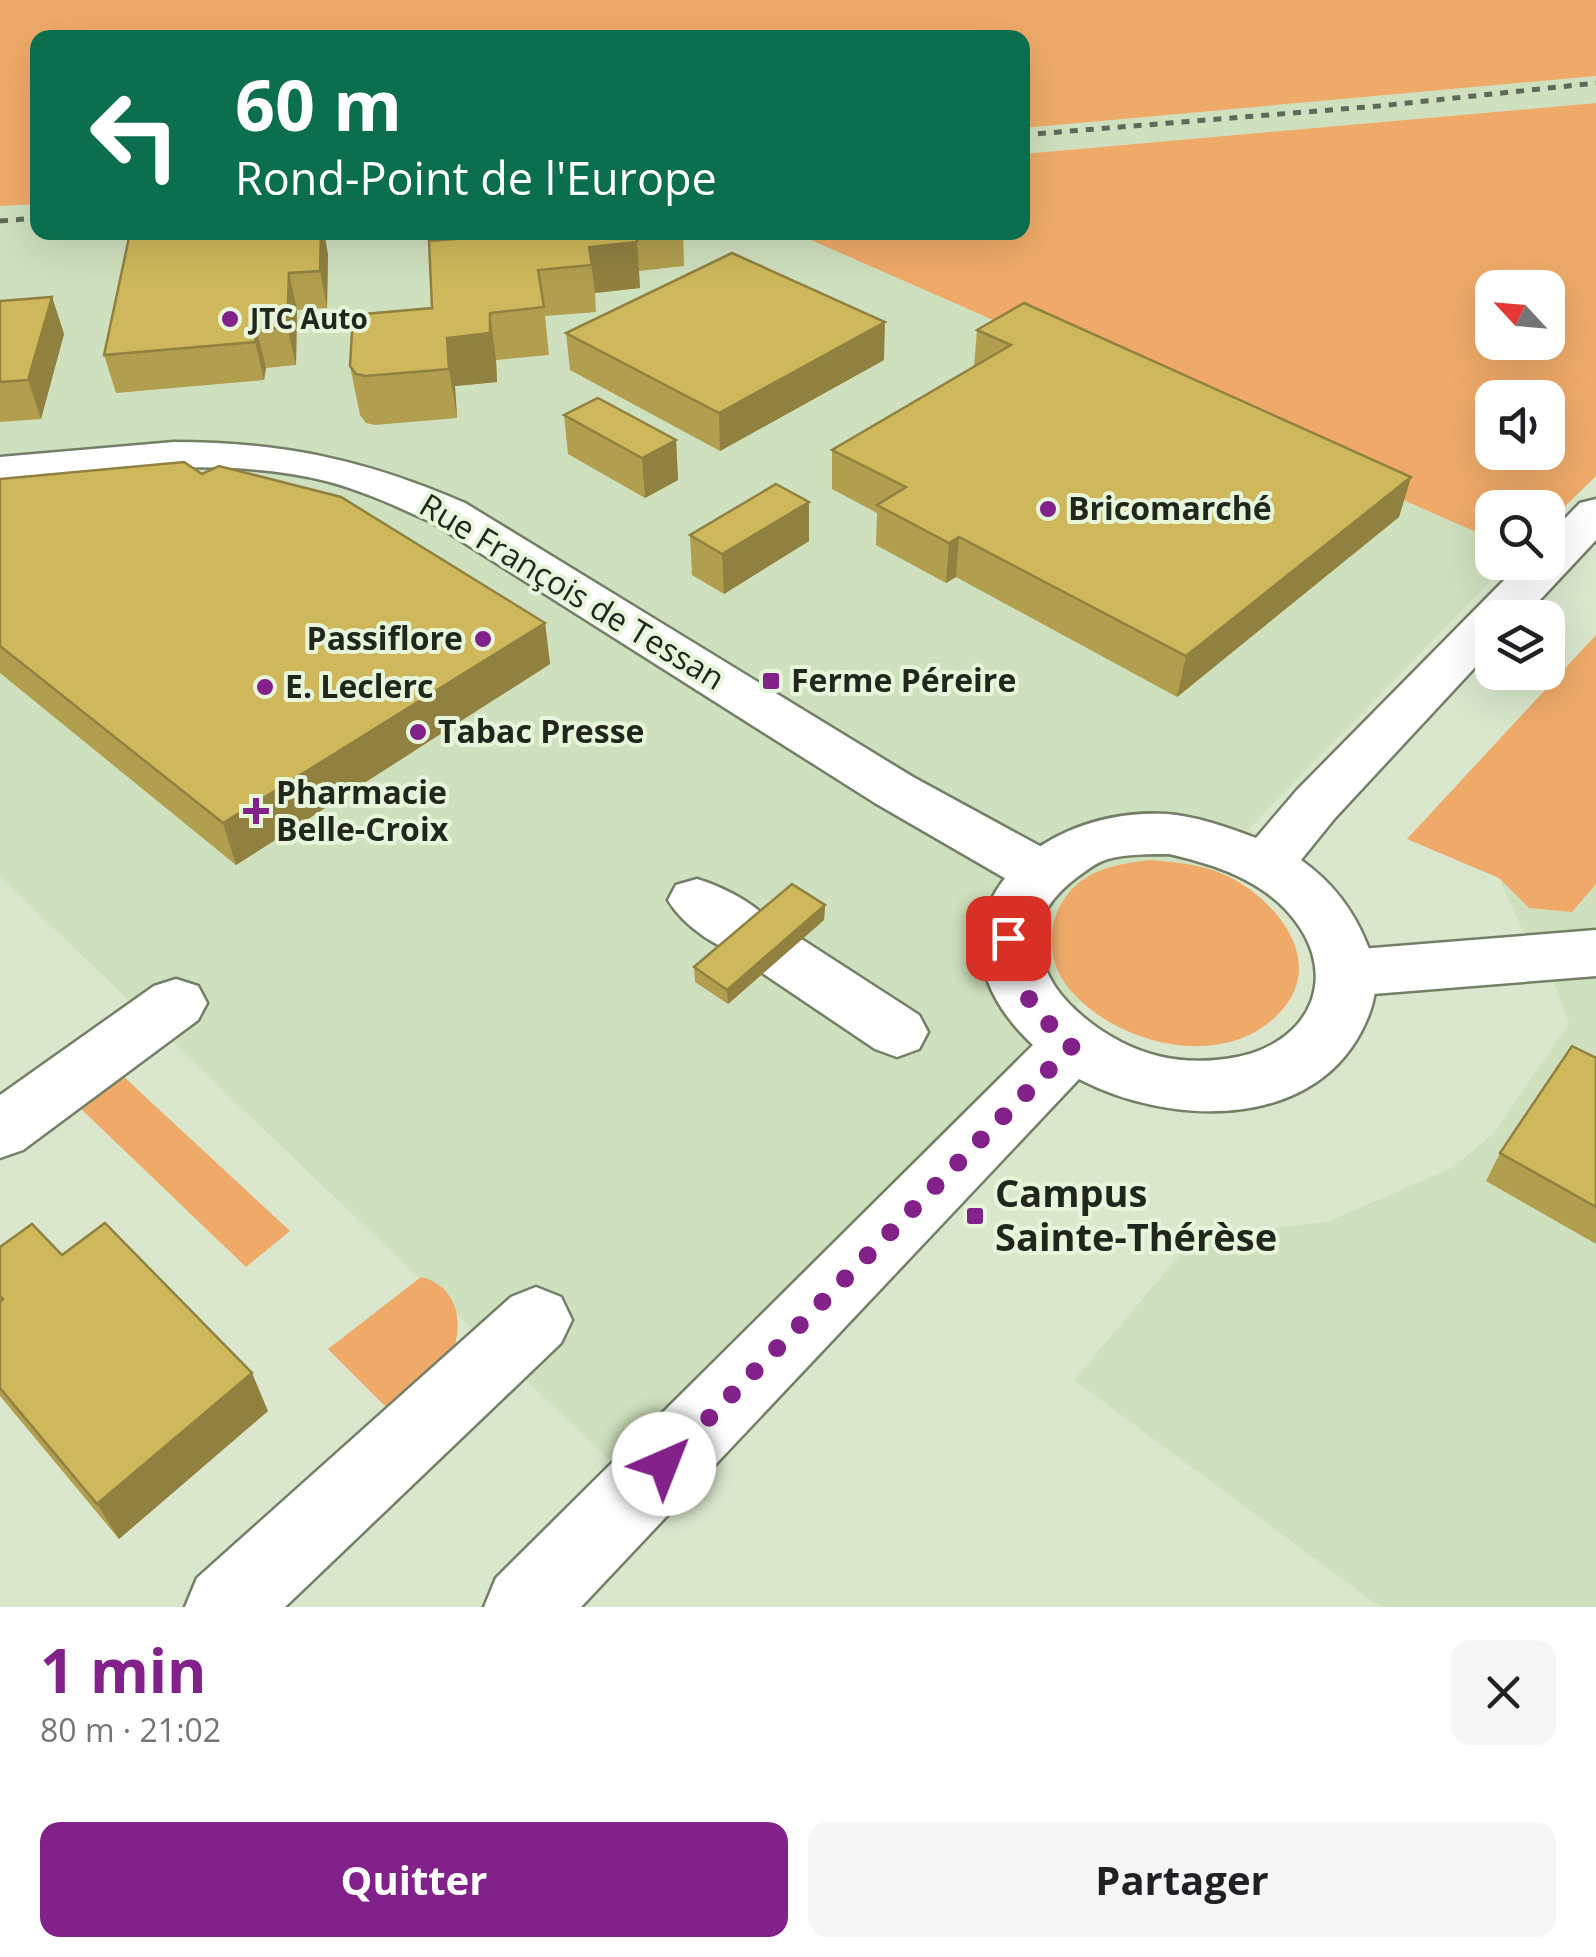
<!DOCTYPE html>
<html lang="fr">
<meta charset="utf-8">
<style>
body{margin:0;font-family:"Open Sans",sans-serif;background:#f6f6f6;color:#202124;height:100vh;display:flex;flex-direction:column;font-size:38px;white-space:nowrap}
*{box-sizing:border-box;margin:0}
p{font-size:32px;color:#757577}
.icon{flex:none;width:55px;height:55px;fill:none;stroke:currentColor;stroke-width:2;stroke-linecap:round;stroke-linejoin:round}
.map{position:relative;height:1607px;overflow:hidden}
.sheet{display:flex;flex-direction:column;background:#fff;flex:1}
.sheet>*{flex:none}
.guide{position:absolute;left:30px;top:30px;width:1000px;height:210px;border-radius:20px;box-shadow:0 10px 40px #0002;background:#0b6e4f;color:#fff;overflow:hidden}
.needle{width:65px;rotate:296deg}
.fabs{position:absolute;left:1475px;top:270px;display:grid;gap:20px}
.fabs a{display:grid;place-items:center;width:90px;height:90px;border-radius:20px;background:#fff;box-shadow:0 10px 40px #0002;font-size:50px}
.pin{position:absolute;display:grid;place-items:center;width:85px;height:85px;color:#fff;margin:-42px;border-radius:20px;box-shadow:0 5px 15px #0006}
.me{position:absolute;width:110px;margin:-55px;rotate:44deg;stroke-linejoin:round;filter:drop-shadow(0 0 8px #0008)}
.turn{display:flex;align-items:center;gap:35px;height:210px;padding:0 40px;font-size:45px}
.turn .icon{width:130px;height:130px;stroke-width:2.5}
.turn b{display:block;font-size:70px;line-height:85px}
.round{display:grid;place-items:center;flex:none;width:105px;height:105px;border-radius:20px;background:#f6f6f6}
.summary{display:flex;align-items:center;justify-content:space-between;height:170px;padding:0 40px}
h1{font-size:60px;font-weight:700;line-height:75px;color:#83218b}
.action{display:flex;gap:20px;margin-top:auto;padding:20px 40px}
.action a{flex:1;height:115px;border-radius:20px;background:#83218b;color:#fff;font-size:40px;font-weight:700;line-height:115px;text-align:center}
.action a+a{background:#f6f6f6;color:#202124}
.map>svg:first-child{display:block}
.built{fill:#cfe0be}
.green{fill:#efaa69;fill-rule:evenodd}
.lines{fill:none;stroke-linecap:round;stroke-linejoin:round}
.minor-casing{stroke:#737f67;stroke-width:5}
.major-casing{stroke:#737f67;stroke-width:5}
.minor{fill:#fff;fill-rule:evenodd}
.major{fill:#fff;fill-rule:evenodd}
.rail{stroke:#606859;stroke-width:5;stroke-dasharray:8 8;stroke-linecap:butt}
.wall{fill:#b19e4e}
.shaded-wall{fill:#908140}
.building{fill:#ceb85b;stroke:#908140;stroke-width:2.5}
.route{stroke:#83218b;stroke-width:18;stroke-dasharray:0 32.4}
.poi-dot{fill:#83218b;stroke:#e7f5da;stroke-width:4}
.labels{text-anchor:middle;stroke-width:8;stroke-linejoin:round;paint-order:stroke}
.far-poi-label{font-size:28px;font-weight:bold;fill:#22271d;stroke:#e7f5da;text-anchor:start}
.poi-label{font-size:32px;font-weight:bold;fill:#22271d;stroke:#e7f5da;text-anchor:start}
.street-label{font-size:32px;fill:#22271d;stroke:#e7f5da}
.near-poi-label{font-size:38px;font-weight:bold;fill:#22271d;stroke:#e7f5da;text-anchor:start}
</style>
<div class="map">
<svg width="1596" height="1607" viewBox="0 0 1596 1607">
<rect width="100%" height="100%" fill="#dae7cd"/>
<path class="built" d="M 1596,76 L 1596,103 L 1023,154 L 1023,128 Z
M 37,204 L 38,232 L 795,233 L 1492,539 L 1492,562 L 1508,563 L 622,1472 L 0,877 L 0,206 Z
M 1596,635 L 1596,1607 L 1380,1607 L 1074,1380 L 1188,1245 L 1244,1231 L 1327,1222 L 1452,1168 L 1494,1133 L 1569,1023 L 1543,954 L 1521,927 L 1499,878 L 1407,839 Z"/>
<path class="green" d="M 0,0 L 1596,0 L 1596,76 L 1023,128 L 1022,38 L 38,38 L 37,204 L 0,206 Z
M 1596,103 L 1596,476 L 1548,523 L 1548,508 L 1492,508 L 1492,539 L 795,233 L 1022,232 L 1023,154 ZM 1492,288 L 1548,288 L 1548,342 L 1492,342 ZM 1492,398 L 1548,398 L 1548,452 L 1492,452 Z
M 1596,635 L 1596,884 L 1572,912 L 1529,908 L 1499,878 L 1407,839 Z
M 1149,860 C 1174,862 1199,864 1223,874 C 1268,893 1325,954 1286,1005 C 1233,1075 1115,1047 1067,986 C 1041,952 1049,903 1084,879 C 1103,866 1127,863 1149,860 Z
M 123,1076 L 290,1231 L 246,1267 L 79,1107 Z
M 421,1277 C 459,1286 466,1327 449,1359 C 437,1380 413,1400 397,1418 L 328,1349 Z"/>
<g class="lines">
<g class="minor-casing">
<path id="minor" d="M 174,442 C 282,442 366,460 465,503 L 913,777 L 1060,857 L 1069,872 L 1060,887 L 1040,893 L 1020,887 L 875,803 L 433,523 C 398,507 364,491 326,481 C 220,455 107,472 0,483 L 0,457 Z
M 697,879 C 726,888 764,907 779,934 L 803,940 L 919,1015 L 928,1032 L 919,1049 L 897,1057 L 875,1049 L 761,972 L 752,956 C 722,953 683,926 668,900 L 676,885 Z
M 1596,930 L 1596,976 L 1348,996 L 1327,989 L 1318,973 L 1327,957 L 1348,950 Z
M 176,979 L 198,986 L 207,1003 L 198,1020 L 23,1150 L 0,1158 L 0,1095 L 154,986 Z
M 536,1287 L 561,1297 L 572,1320 L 561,1343 L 285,1607 L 185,1607 L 197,1578 L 511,1297 Z"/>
</g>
<g class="major-casing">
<path id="major" d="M 1596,499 L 1596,540 L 1523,618 L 1492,618 L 1492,649 L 1335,818 L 1301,860 C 1332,882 1353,909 1367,944 C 1381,975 1377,1002 1361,1032 C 1308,1132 1167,1125 1079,1079 L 581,1607 L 484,1607 L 496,1578 L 1033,1045 C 909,929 1028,806 1167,814 C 1196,816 1229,828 1256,838 L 1297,790 L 1522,562 L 1548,562 L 1548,536 L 1580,503 ZM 1169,854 C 1208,863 1248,875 1279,903 C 1348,968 1314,1048 1225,1059 C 1188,1064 1154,1059 1121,1042 C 1094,1028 1063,1004 1049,976 C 1028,934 1041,905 1076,878 C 1086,871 1096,862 1108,859 C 1128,854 1149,854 1169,854 Z"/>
</g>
<use href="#minor" class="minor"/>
<use href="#major" class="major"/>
<path class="rail" d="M 1022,135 L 1379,106 L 1596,83
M 0,221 L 38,218"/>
</g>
<path class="wall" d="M 480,232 L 683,232 L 684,266 L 639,271 L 640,288 L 595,293 L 596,312 L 545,316 L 549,355 L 496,360 L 497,382 L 455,386 L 457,418 L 375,425 L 366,423 L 360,415 L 350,366 L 432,308 L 480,237 Z
M 328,254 L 327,308 L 297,310 L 296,365 L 266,368 L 264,380 L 116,393 L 104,355 Z
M 52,297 L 64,334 L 41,419 L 0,422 L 0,301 Z
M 977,330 L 1411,477 L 1399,517 L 1177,697 L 956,577 L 946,583 L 876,545 L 877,513 L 832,489 L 832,450 L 974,366 Z
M 566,333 L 884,360 L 720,451 L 570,370 Z
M 564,415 L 676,440 L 678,480 L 645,498 L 568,454 Z
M 202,474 L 545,623 L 550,664 L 236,865 L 0,673 L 0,479 Z
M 690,535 L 809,541 L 724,594 L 692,575 Z
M 825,905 L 824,920 L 728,1004 L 695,982 L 694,967 Z
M 1596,1058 L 1596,1244 L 1486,1181 L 1500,1153 Z
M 0,1247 L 62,1255 L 268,1411 L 119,1539 L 0,1396 Z"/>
<path class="shaded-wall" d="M 321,232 L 324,232 L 328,254 L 327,308 L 320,271 Z
M 637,242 L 640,288 L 595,293 L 589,247 Z
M 289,273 L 297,310 L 296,365 L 287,327 Z
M 52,297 L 64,334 L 41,419 L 28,380 Z
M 490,313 L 496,360 L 497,382 L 455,386 L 457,418 L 449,369 L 447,338 Z
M 885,322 L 884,360 L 720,451 L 719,413 Z
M 257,330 L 266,368 L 264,380 L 255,342 Z
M 676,440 L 678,480 L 645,498 L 642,458 Z
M 1411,477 L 1399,517 L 1177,697 L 1186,656 Z
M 809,502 L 809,541 L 724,594 L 722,554 Z
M 959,537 L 956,577 L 946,583 L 949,543 Z
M 545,623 L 550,664 L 236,865 L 223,823 Z
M 825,905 L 824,920 L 728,1004 L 727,990 Z
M 252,1373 L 268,1411 L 119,1539 L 97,1504 Z"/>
<path class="building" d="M 321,232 L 320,271 L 289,273 L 287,327 L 257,330 L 255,342 L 104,355 L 130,233 Z
M 480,232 L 635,232 L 637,242 L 589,247 L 592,265 L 538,270 L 544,307 L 490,313 L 490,333 L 447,338 L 449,369 L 365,376 L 356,374 L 350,366 L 353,315 L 432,308 L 429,241 L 480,237 Z
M 732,253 L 885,322 L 719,413 L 566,333 Z
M 52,297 L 28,380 L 0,382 L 0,301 Z
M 1024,303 L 1411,477 L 1186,656 L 959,537 L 949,543 L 877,505 L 906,487 L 832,450 L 1011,345 L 977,330 Z
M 598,398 L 676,440 L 642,458 L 564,415 Z
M 184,462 L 202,474 L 219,466 L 341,497 L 545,623 L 223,823 L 0,646 L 0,479 Z
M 776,484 L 809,502 L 722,554 L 690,535 Z
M 792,884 L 825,905 L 727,990 L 694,967 Z
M 1572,1046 L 1596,1058 L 1596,1207 L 1500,1153 Z
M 105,1223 L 252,1373 L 97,1504 L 0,1388 L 0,1302 L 3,1299 L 0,1296 L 0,1247 L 32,1224 L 62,1255 Z"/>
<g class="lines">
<path class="route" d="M 664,1464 L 1072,1046 C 1033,1010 1017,991 1008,938"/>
</g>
<g class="poi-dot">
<circle cx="230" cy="319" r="10"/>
<circle cx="1048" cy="509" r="10"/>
<circle cx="483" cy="639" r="10"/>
<rect x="761" y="671" width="20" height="20" rx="5"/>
<circle cx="265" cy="687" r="10"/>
<circle cx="418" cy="732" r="10"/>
<path d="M251 796h10v10h10v10h-10v10h-10v-10h-10v-10h10z"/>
<rect x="965" y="1206" width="20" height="20" rx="5"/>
</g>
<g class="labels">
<g class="far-poi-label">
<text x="250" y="329">JTC Auto</text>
</g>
<g class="poi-label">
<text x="1068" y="520">Bricomarché</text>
<text x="463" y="650" text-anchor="end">Passiflore</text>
<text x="791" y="692">Ferme Péreire</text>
<text x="285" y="698">E. Leclerc</text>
<text x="438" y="743">Tabac Presse</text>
<text x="276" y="804">Pharmacie<tspan x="276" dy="37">Belle-Croix</tspan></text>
</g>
<g class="street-label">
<text transform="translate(572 592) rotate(31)" y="11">Rue François de Tessan</text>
</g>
<g class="near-poi-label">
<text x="995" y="1207">Campus<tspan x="995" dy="44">Sainte-Thérèse</tspan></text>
</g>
</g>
</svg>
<div class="fabs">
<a><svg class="needle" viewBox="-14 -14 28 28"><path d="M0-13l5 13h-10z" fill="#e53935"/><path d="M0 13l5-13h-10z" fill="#757577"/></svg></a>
<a><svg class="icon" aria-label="sound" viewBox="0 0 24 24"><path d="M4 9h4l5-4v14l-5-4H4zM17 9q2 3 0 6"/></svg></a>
<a><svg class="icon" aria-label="search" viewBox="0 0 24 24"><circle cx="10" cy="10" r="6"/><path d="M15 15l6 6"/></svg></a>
<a><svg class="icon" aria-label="layers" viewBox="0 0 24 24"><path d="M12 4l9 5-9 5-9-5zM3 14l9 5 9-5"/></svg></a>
</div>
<div class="pin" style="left:1008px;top:938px;background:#d93025"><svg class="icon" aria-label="arrive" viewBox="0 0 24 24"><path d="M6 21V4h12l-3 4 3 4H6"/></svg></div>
<svg class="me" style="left:664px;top:1464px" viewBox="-20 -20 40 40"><circle r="19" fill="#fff"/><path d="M0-13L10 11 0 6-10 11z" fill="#83218b"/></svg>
<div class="guide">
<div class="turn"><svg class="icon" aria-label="left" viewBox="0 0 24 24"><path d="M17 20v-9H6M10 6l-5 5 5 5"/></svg><div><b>60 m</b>Rond-Point de l'Europe</div></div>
</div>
</div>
<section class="sheet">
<div class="summary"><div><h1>1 min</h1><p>80 m · 21:02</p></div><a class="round"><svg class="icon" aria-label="close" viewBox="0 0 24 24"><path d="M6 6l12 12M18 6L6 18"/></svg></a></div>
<div class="action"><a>Quitter</a><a>Partager</a></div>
</section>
